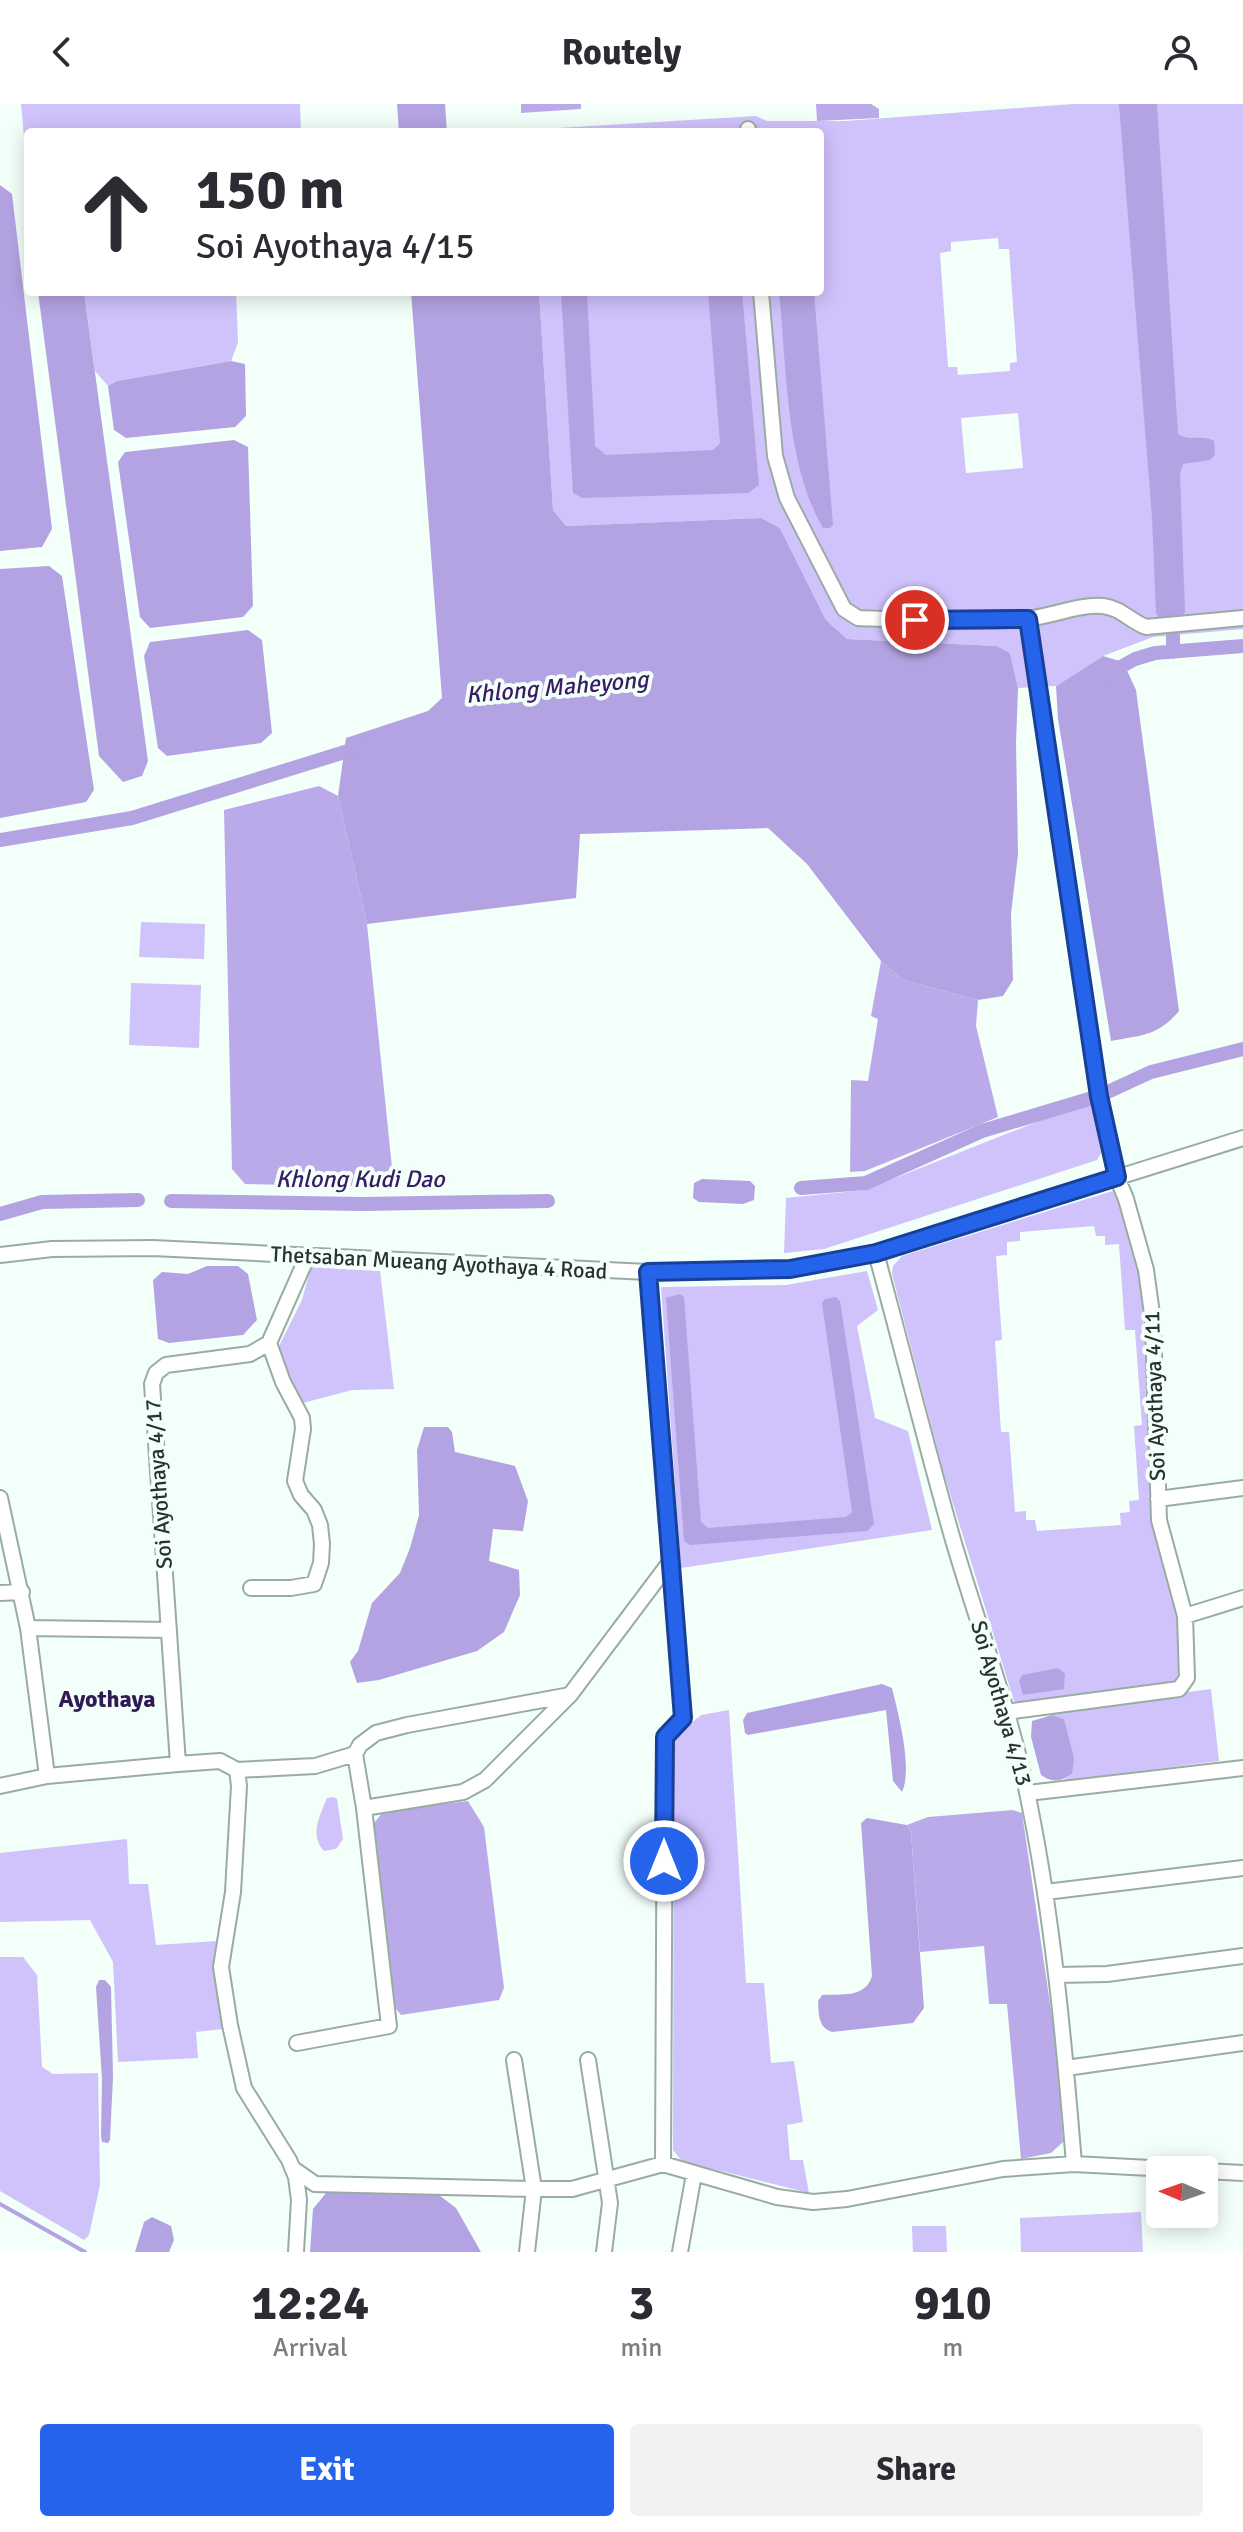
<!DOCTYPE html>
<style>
body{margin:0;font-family:Signika,sans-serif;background:#f2f2f3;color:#2b2b33;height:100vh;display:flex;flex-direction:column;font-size:30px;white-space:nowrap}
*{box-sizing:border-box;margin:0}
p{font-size:26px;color:#7c7c81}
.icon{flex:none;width:44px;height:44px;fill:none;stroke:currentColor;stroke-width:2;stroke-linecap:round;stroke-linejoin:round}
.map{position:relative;height:2148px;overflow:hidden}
.details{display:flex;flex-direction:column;background:#fff;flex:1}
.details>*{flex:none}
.hud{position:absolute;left:24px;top:24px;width:800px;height:168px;border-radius:8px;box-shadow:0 4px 20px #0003;background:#fff;color:#2b2b33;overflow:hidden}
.needle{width:52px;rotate:272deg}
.controls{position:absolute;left:1146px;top:2052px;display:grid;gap:16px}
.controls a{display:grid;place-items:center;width:72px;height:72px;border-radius:8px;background:#fff;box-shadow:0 4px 20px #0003;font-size:40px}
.pin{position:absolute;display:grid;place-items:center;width:68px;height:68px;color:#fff;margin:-34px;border:4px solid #fff;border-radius:50%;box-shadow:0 2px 8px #0007}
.me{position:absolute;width:88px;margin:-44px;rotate:0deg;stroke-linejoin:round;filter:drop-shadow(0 0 6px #0008)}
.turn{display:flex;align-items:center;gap:28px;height:168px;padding:0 40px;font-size:36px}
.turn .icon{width:104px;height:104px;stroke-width:2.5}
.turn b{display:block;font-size:56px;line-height:68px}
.eta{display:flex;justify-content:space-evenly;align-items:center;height:136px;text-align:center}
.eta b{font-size:48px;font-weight:700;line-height:56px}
.button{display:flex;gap:16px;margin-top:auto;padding:16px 40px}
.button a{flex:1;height:92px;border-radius:8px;background:#2563eb;color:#fff;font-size:32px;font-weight:700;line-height:92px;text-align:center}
.button a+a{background:#f2f2f3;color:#2b2b33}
header{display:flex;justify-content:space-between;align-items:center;height:104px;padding:0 40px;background:#fff;font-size:36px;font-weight:700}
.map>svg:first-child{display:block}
.green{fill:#d0c2fb;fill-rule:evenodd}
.forest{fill:#bbaaea}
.water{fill:#b4a3e2}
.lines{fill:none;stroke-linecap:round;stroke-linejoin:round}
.stream{stroke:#b4a3e2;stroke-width:4}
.canal{stroke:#b4a3e2;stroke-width:14}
.minor-casing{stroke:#99aca3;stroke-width:18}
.minor{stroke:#fff;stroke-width:14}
.route-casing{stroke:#184099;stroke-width:20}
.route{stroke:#2563eb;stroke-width:14}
.labels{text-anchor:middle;stroke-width:8;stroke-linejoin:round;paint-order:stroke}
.street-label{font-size:22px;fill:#2a322e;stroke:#f3fff9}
.water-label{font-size:24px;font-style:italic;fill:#371b64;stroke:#f3fff9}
.neighbourhood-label{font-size:24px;font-weight:bold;fill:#301b55;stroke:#f3fff9}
</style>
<header><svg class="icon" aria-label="back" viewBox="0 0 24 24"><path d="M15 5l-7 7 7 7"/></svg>Routely<svg class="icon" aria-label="person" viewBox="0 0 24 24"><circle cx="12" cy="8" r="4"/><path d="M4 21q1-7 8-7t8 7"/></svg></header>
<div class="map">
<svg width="1243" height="2148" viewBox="0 0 1243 2148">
<rect width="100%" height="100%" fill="#f3fff9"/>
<path class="green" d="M 21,0 L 300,0 L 301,27 L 28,28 L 28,77 Z
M 1073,0 L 1243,0 L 1243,525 L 1153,533 L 1103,552 L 1056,582 L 1018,584 L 1010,549 L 997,542 L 847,535 L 826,516 L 780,424 L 761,414 L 566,422 L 553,406 L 539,188 L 820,188 L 820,28 L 525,28 L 525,26 L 756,12 L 767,17 L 846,17 ZM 998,134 L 999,145 L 1009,145 L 1017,258 L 1010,259 L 1010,267 L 958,271 L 957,263 L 948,263 L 940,149 L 951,147 L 951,138 ZM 1018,309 L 1023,364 L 966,369 L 961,314 Z
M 84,188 L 236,188 L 238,239 L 231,257 L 117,277 L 108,282 L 95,267 Z
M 141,818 L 205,820 L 204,855 L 139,853 Z
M 131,879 L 201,881 L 199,944 L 129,941 Z
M 1092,996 L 1101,1049 L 1097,1056 L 824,1145 L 784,1149 L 786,1094 L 865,1086 Z
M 1116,1086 L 1121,1089 L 1144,1183 L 1150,1398 L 1153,1425 L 1179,1508 L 1184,1571 L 1180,1577 L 1020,1600 L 1014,1597 L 943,1367 L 892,1170 L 893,1162 L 902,1152 ZM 1094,1122 L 1096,1132 L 1105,1132 L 1105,1141 L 1119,1140 L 1125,1226 L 1135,1226 L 1142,1321 L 1134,1322 L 1139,1396 L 1129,1397 L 1130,1408 L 1120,1409 L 1121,1421 L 1037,1427 L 1035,1416 L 1026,1416 L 1026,1407 L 1015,1408 L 1009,1328 L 1001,1328 L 995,1237 L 1002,1236 L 996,1152 L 1007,1151 L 1007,1138 L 1020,1137 L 1020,1128 Z
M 311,1163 L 380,1167 L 394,1285 L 352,1286 L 303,1299 L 276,1248 L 302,1196 Z
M 867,1167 L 878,1206 L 857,1222 L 875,1314 L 908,1327 L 932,1426 L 681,1464 L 661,1183 L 786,1181 Z
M 1211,1585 L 1219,1657 L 1062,1677 L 1072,1670 L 1064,1615 L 1052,1611 L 1067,1604 Z
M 729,1606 L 746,1879 L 764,1879 L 771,1959 L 794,1957 L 803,2018 L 787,2021 L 790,2056 L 803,2056 L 809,2089 L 682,2057 L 673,2046 L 674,1634 L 701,1611 Z
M 333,1693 L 337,1695 L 343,1735 L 336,1745 L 324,1747 C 309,1731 320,1712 327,1694 Z
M 127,1735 L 129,1780 L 148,1780 L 156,1841 L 217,1837 L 213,1864 L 223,1925 L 196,1928 L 198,1954 L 118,1958 L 113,1858 L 90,1816 L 0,1818 L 0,1749 Z
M 0,1853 L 23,1853 L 37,1871 L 42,1963 L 53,1970 L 98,1969 L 100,2081 L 89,2131 L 84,2136 L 0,2087 Z
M 1141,2108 L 1143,2148 L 1021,2148 L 1020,2114 Z
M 912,2122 L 946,2122 L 947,2148 L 913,2148 Z"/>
<path class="forest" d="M 521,0 L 581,0 L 581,5 L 521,9 Z
M 816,0 L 871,0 L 879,5 L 879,14 L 817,17 Z
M 319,682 L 338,692 L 367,820 L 394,1083 L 245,1080 L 232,1065 L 224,706 Z
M 881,857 L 903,876 L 978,896 L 976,922 L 998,1013 L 865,1067 L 850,1068 L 851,976 L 868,977 L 878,915 L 871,912 Z
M 468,1697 L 484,1723 L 504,1884 L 499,1896 L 401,1911 L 393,1901 L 374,1719 L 383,1708 Z
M 1013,1706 L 1022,1709 L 1057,1947 L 1063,2038 L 1051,2049 L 1021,2055 L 1007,1900 L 989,1900 L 984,1842 L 920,1848 L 911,1729 L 907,1721 L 928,1713 Z"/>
<path class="water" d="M 397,0 L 445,0 L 447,28 L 399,28 Z
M 1119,0 L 1157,0 L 1178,330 C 1189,338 1202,330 1214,337 L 1215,351 L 1210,356 L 1183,360 L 1180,370 L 1185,508 L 1181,514 L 1160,515 L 1156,509 L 1152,413 Z
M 0,81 L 12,90 L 52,425 L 42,443 L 0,447 Z
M 38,188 L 84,188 L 148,657 L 142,672 L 123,678 L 99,652 Z
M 411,188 L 539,188 L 553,406 L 566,422 L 761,414 L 780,424 L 826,516 L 847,535 L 997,542 L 1010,549 L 1018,584 L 1016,639 L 1018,750 L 1011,810 L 1013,876 L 1003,892 L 978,896 L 903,876 L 881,857 L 807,760 L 768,724 L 580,730 L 576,794 L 367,820 L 338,692 L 346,634 L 428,607 L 442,594 Z
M 561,188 L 587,188 L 595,342 L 606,351 L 713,346 L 720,339 L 708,188 L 742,188 L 759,381 L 748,389 L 582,394 L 573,389 Z
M 779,188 L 814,188 L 833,421 L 830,424 L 823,424 C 785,359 787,263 779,188 Z
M 231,257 L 245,260 L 246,312 L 235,323 L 126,334 L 114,326 L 108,282 L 117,277 Z
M 234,336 L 248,343 L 253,502 L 243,513 L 150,524 L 140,513 L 118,358 L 125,348 Z
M 49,462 L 62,472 L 94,686 L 86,698 L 0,714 L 0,465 Z
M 248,526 L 262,536 L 272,629 L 261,639 L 167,652 L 158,644 L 144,552 L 150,538 Z
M 1103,552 L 1123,558 L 1136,586 L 1179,907 C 1158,932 1142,931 1111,937 L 1058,615 L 1056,582 Z
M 702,1075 L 750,1077 L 755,1082 L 754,1096 L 743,1100 L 699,1098 L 693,1094 L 694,1079 Z
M 207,1162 L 238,1162 L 248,1170 L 257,1216 L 243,1231 L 169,1239 L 158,1235 L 153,1176 L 162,1168 L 188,1170 Z
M 680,1190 L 684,1193 L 701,1418 L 708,1424 L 846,1413 L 852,1408 L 822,1199 L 825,1195 L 836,1193 L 840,1197 L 874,1420 L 867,1427 L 690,1441 L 684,1437 L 666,1194 Z
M 424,1323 L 448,1323 L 452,1328 L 455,1348 L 515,1362 L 528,1397 L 523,1427 L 493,1425 L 489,1457 L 519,1466 L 520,1491 L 504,1528 L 477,1547 L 379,1576 L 357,1579 L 350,1558 L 358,1547 L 372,1499 L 400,1469 L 410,1444 L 419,1411 L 417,1346 Z
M 1058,1564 L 1065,1570 L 1064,1585 L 1023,1591 L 1019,1577 L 1022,1571 Z
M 882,1580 L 892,1584 C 898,1609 913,1664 902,1688 L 893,1677 L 886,1606 L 748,1631 L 745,1629 L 743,1616 L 747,1609 Z
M 1052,1611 L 1064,1615 L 1074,1654 L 1072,1670 C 1060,1678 1053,1679 1041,1671 L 1031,1633 L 1032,1617 Z
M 867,1714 L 907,1721 L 911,1729 L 924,1904 L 913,1919 L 832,1928 C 818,1923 819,1911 818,1897 L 822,1891 C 841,1890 866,1894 872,1872 L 861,1719 Z
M 99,1876 L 105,1876 L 111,1883 L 113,1973 L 110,2036 L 108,2039 L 102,2038 L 101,2032 L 102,1975 L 96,1883 Z
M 330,2084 L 439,2091 L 456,2104 L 481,2148 L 310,2148 L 313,2105 Z
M 152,2113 L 171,2122 L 174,2136 L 169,2148 L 135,2148 L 144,2118 Z"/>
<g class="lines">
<path class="stream" d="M 0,2100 L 85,2148"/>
<path class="canal" d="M 1173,532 L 1173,548
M 1108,570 L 1135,555 L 1155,549 L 1243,542
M 0,736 L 132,714 L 361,643
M 801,1084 L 866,1079 L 982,1027 L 1099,992 L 1151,968 L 1243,945
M 171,1097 L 363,1100 L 548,1097
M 0,1110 L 42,1098 L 138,1096"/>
<g class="minor-casing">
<path id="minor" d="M 748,25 L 748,28
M 761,188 L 775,352 L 787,394 L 844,505 L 858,514 C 913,516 969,519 1024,515 C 1051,513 1077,500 1103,502 C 1121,504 1130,517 1146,523 L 1243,514
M 876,1149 C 902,1244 926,1341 953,1436 C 978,1521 1010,1606 1028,1693 C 1053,1814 1064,1937 1074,2060
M 0,1151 L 52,1145 L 153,1144 L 648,1168 L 790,1165 L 876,1149 L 1243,1034
M 648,1168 L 683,1614 L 665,1633 L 663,2060
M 0,1394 L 28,1524 L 47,1672
M 1158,1395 L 1243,1384
M 251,1484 L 291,1484 L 314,1480 L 321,1459 L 322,1440 L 320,1421 L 314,1406 L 301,1391 L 295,1377 L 303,1325 L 302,1314 L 283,1278 L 269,1239
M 0,1489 L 22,1488
M 1185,1512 L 1243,1494
M 28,1524 L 169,1526
M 1006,1608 L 1179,1585 L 1187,1574 L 1185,1512 L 1159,1416 L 1153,1217 L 1146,1166 L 1126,1095 L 1117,1073 L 1099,992 L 1028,515
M 178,1660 L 152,1280 L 156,1269 L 166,1261 L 250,1250 L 269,1239 L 308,1151
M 237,1666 L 239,1682 L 233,1788 L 221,1863 L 230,1921 L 244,1984 L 289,2056 L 296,2073 L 299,2096 L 296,2148
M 0,1682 L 47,1672 L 178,1660 L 220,1657 L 237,1666 L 315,1662 L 355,1650 L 360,1641 L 376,1629 L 407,1621 L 570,1591
M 1028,1689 L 1243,1664
M 364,1704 L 463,1688 L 485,1676 L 570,1591 L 670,1458
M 1046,1788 L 1243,1764
M 1057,1871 L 1107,1870 L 1243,1852
M 297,1939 L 389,1922 L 364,1704 L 355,1650
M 514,1956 L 534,2085 L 572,2085 L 663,2060 L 777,2093 L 813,2098 L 847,2095 L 1003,2065 L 1074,2060 L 1188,2066
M 588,1956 L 610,2099 L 604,2148
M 1066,1964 L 1243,1939
M 292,2064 L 315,2080 L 534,2085 L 527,2148
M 1204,2067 L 1243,2069
M 680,2148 L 694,2070"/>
</g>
<use href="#minor" class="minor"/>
</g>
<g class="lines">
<g class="route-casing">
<path id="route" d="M 664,1757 L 665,1633 L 683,1614 L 648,1168 L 790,1165 L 876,1149 L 1117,1073 L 1099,992 L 1028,515 L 915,516"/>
</g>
<use href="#route" class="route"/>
</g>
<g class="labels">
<g class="street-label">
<text transform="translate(439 1158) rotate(3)" y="8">Thetsaban Mueang Ayothaya 4 Road</text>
<text transform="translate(1154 1292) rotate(-92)" y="8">Soi Ayothaya 4/11</text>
<text transform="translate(158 1380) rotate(-94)" y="8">Soi Ayothaya 4/17</text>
<text transform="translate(1002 1599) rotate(74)" y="8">Soi Ayothaya 4/13</text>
</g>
<g class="water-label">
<text transform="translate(557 583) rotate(-5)" y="8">Khlong Maheyong</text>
<text x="360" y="1083">Khlong Kudi Dao</text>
</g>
<g class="neighbourhood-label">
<text x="107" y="1603">Ayothaya</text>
</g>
</g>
</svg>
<div class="controls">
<a><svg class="needle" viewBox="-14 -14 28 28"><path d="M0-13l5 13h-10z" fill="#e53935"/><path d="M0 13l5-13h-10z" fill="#7c7c81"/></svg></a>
</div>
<div class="pin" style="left:915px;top:516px;background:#d93025"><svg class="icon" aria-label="arrive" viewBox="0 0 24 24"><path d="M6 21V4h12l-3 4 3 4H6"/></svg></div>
<svg class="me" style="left:664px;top:1757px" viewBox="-20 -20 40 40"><circle r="17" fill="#2563eb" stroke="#fff" stroke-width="3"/><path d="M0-11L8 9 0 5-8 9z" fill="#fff"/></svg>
<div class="hud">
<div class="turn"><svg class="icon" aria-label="ahead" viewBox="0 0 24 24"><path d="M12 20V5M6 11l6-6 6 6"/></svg><div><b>150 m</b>Soi Ayothaya 4/15</div></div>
</div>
</div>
<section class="details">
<div class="eta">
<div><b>12:24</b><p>Arrival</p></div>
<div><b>3</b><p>min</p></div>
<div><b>910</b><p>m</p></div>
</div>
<div class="button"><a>Exit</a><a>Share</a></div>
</section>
